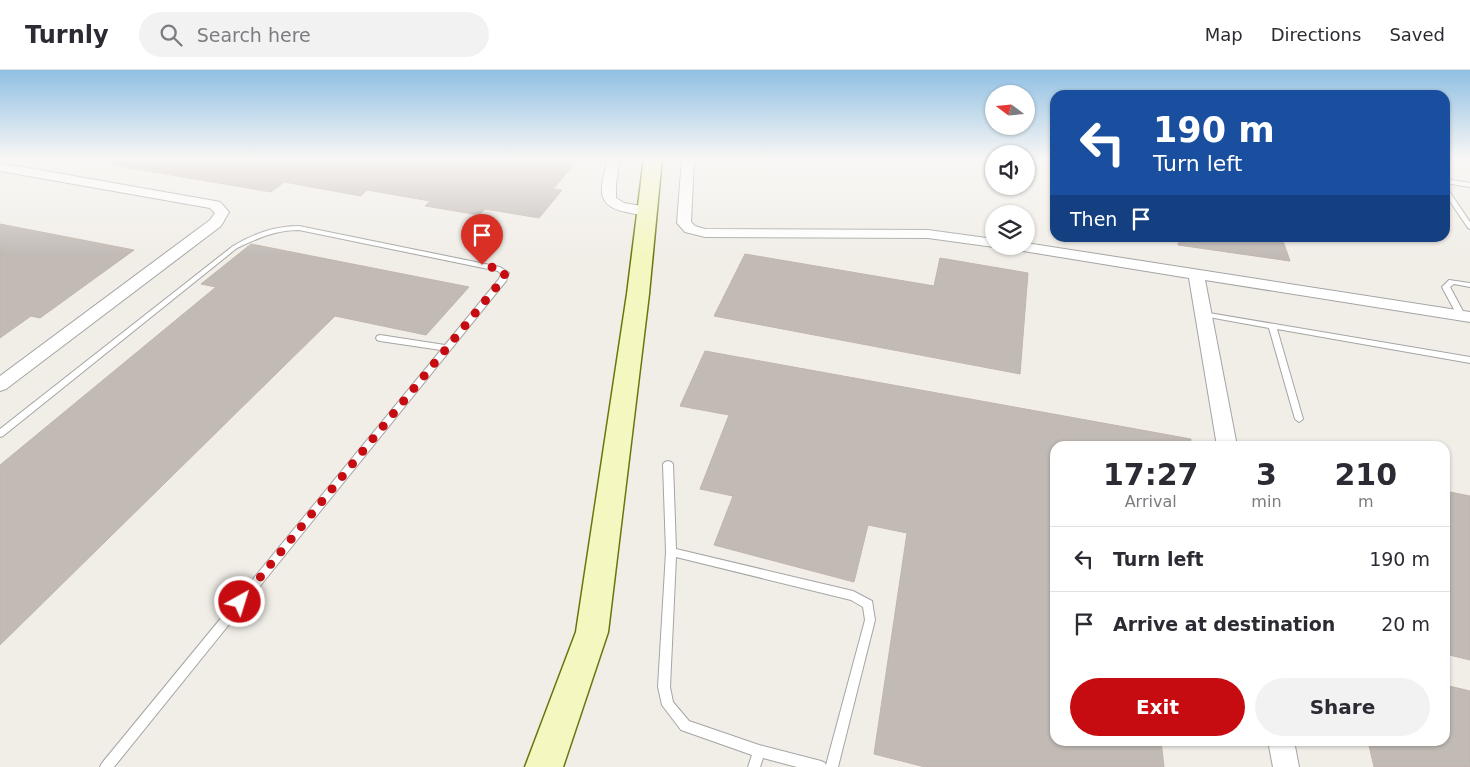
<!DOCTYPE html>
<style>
body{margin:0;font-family:"DejaVu Sans",sans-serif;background:#f2f2f3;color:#2b2b33;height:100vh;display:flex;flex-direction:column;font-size:19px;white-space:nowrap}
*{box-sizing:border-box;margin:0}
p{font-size:16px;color:#7c7c81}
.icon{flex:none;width:28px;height:28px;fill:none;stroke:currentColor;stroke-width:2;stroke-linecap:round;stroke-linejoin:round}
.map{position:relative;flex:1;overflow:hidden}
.details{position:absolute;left:1050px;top:371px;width:400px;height:305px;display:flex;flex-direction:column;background:#fff;border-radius:15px;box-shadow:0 1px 4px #0004}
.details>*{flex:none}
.hud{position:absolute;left:1050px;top:20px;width:400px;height:152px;border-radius:15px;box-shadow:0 1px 4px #0004;background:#1a4fa0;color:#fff;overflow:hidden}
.needle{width:32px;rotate:286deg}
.fabs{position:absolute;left:985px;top:15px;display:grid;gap:10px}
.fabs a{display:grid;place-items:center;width:50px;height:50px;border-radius:50%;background:#fff;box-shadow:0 1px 4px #0004;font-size:25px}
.pin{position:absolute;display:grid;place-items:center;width:42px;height:42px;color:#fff;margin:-51px -21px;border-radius:50% 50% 50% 0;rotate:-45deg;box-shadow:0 0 5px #0007}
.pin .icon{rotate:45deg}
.me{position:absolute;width:55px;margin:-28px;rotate:39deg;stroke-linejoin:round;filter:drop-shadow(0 0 4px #0008)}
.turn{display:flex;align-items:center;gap:18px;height:105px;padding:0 20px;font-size:22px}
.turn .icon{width:65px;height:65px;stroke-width:2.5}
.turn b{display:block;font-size:35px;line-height:42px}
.then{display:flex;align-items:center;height:48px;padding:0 20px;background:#0003;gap:10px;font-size:19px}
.eta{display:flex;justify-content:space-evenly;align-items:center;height:85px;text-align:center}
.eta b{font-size:30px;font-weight:600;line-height:35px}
.primary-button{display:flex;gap:10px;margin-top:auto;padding:10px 20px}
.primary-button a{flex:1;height:58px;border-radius:30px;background:#c70c11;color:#fff;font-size:20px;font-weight:600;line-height:58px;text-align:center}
.primary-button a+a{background:#f2f2f3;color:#2b2b33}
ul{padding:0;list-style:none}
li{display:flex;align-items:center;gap:15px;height:65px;padding:0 20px;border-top:1px solid #e1e1e2}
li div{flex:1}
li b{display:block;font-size:19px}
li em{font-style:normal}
header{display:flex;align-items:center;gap:30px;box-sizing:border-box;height:70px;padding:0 25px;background:#fff;border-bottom:1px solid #e1e1e2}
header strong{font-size:24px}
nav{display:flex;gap:28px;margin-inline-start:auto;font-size:18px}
.search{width:350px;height:45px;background:#f2f2f3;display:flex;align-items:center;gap:12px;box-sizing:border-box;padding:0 18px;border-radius:28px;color:#7c7c81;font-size:19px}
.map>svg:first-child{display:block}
.building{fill:#c1bab5;stroke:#c2b5ab}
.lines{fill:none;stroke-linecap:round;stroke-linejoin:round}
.lane-casing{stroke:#a5a5a5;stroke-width:2}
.street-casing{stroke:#a5a5a5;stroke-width:2}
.secondary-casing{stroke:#6c750b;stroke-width:3}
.lane{fill:#fff;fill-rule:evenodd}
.street{fill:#fff;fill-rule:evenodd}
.secondary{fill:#f5f7c1;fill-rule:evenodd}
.route{stroke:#c70c11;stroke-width:9;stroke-dasharray:0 16.2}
</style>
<header>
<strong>Turnly</strong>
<div class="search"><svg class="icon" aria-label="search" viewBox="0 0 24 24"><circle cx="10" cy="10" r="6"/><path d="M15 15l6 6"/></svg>Search here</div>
<nav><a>Map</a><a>Directions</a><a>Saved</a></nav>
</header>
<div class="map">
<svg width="1470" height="697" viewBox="0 0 1470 697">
<rect width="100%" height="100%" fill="#f1eee8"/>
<path class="building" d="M 113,88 L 579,88 L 553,119 L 562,120 L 539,148 L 485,139 L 479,145 L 425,136 L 430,131 L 367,120 L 361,126 L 284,112 L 271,122 L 113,95 Z
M 0,154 L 134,180 L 40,248 L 31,246 L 0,268 Z
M 1179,168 L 1282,168 L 1290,191 L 1178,175 Z
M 251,174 L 469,217 L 426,265 L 335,246 L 0,575 L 0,395 L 216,217 L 201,214 Z
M 745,184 L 934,216 L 940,188 L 1028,203 L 1020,304 L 714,246 Z
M 705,281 L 1191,369 L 1190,376 L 1055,376 L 1055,671 L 1161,671 L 1164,697 L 925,697 L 874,684 L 907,463 L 868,455 L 854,512 L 714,475 L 733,426 L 700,419 L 729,345 L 680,336 Z
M 1445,421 L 1470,426 L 1470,590 L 1445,584 Z
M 1445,615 L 1470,621 L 1470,697 L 1374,697 L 1368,671 L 1445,671 Z"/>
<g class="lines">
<g class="lane-casing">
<path id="lane" d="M 1445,109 L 1470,113 L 1470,117 L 1445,113 Z
M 1445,117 L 1447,118 L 1470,152 L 1470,159 L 1468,158 L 1445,124 Z
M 299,156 L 500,197 L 509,203 L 506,211 L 114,697 L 100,697 L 102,693 L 441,280 L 380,271 L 377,270 L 376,268 L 377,266 L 380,265 L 445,275 L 499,209 L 501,204 L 498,201 L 299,160 C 276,160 258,168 237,178 L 3,366 L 0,367 L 0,359 L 233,176 C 254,164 274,156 299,156 Z
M 1449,210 L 1470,213 L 1470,217 L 1454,214 L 1450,217 L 1465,245 L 1464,247 L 1458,247 L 1442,217 Z
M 1200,242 L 1203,242 L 1470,287 L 1470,293 L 1277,259 L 1303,349 L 1299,352 L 1295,349 L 1269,258 L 1203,246 L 1200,246 L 1199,244 Z
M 668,391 L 671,392 L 673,394 L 676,479 L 853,521 L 872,531 L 875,550 L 838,697 L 797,697 L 763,688 L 760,697 L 748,697 L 752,685 L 681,660 L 662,635 L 658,617 L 666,482 L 663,394 L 665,392 ZM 676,487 L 851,530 L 863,537 L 865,550 L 826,695 L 825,693 L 821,691 L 759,675 L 689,651 L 673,632 L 670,617 Z"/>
</g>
<g class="street-casing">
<path id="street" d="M 608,88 L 620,88 L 616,114 L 616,128 L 624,133 L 653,138 L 655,141 L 653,144 C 644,146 635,144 626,142 C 592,135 602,115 608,88 Z
M 682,88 L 694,88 L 691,152 L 695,156 L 705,159 L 928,160 L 994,169 L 994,176 L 999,176 L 994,177 L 928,168 L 705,167 L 685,162 L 677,153 Z
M 0,93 L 215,131 L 220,132 L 229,142 L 221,156 L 6,319 L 0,321 L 0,306 L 210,150 L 215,143 L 210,138 L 0,101 Z
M 1026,173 L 1470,242 L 1470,252 L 1205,210 L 1237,376 L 1217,376 L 1189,208 L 1017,180 L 1012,179 L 1010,176 L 1026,176 Z
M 1268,671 L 1294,671 L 1299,697 L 1273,697 Z"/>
</g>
<g class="secondary-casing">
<path id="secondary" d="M 644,88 L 662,88 L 649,224 L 608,562 L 563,697 L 525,697 L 576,562 L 627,224 Z"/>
</g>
<use href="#lane" class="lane"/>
<use href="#street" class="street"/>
<use href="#secondary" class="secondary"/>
</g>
<linearGradient id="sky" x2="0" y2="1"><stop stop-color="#90c0e3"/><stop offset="0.48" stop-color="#f9f7f5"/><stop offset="1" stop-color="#f9f7f5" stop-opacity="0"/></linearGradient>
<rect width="1470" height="185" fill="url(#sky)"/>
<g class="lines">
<path class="route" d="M 240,532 L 503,209 L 505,203 L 500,199 L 482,195"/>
</g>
</svg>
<div class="fabs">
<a><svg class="needle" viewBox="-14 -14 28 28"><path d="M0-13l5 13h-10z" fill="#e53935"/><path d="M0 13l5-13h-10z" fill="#7c7c81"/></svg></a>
<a><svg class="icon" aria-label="sound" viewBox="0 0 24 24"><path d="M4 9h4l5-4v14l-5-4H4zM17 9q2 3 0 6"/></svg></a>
<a><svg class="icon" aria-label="layers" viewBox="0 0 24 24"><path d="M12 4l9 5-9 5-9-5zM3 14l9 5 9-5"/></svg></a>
</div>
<div class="pin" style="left:482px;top:195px;background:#d93025"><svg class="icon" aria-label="arrive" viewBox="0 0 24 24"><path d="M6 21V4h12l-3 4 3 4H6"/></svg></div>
<svg class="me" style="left:240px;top:532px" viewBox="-20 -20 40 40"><circle r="17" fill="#c70c11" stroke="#fff" stroke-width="3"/><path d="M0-11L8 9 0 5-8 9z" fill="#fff"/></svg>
<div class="hud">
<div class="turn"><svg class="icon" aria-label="left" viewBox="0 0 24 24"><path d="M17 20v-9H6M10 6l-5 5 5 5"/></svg><div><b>190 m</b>Turn left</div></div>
<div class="then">Then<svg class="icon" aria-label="arrive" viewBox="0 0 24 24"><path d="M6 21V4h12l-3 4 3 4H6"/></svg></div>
</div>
<section class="details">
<div class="eta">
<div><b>17:27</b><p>Arrival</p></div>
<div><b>3</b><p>min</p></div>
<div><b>210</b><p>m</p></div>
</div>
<ul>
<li><svg class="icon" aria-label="left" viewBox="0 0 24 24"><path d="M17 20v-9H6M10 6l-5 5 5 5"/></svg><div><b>Turn left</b></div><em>190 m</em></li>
<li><svg class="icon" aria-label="arrive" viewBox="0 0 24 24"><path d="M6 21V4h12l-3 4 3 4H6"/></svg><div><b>Arrive at destination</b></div><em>20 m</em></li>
</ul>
<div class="primary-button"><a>Exit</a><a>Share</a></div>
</section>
</div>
